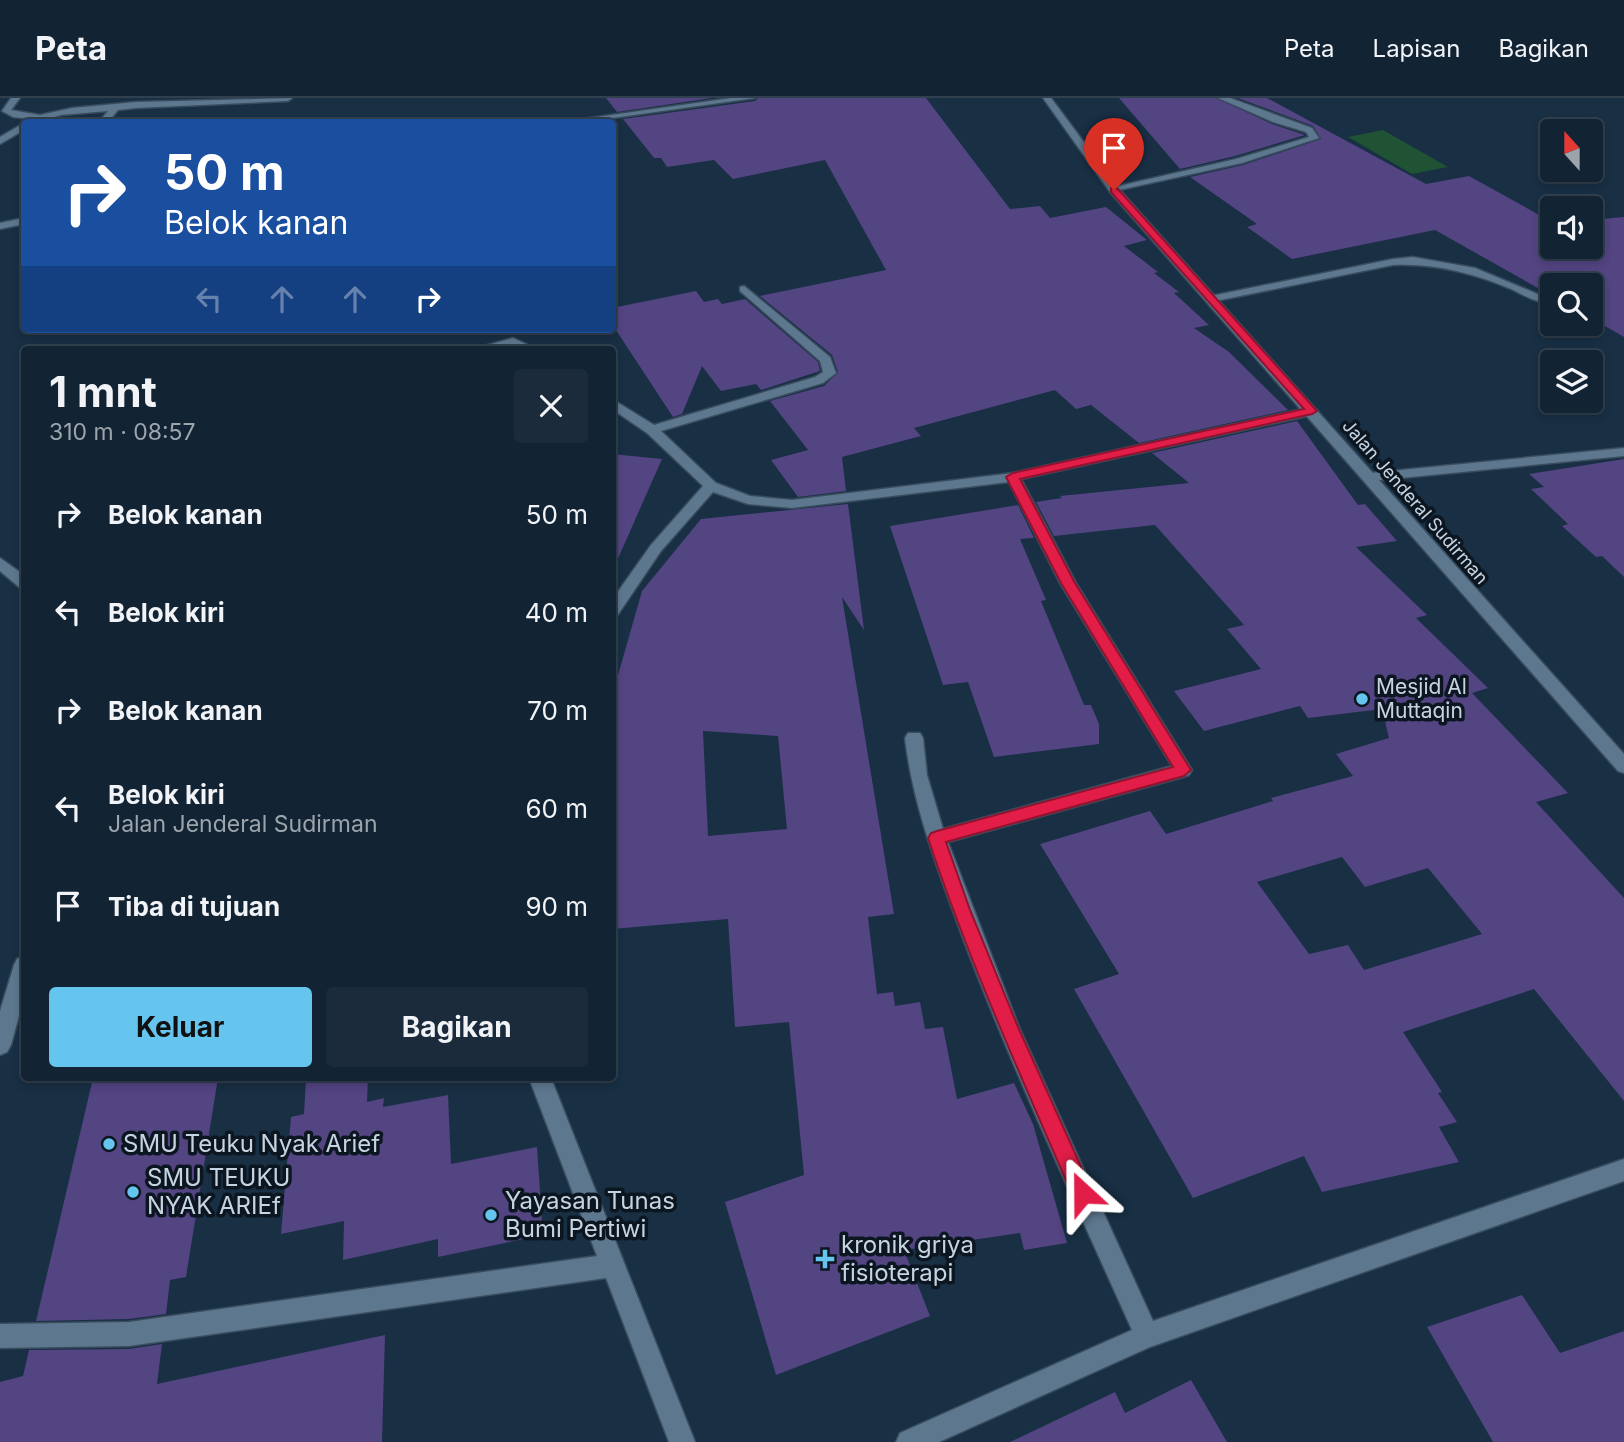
<!DOCTYPE html>
<html lang="id">
<meta charset="utf-8">
<style>
body{margin:0;font-family:Inter,sans-serif;background:#1b2b3b;color:#f1f3f6;height:100vh;display:flex;flex-direction:column;font-size:26px;white-space:nowrap}
*{box-sizing:border-box;margin:0}
p{font-size:23px;color:#9ca4ac}
.icon{flex:none;width:38px;height:38px;fill:none;stroke:currentColor;stroke-width:2;stroke-linecap:round;stroke-linejoin:round}
.map{position:relative;flex:1;overflow:hidden}
.details{position:absolute;left:21px;top:248px;width:595px;height:735px;display:flex;flex-direction:column;background:#122333;border-radius:7px;box-shadow:0 4px 10px #0003,0 0 0 2px #31404e}
.details>*{flex:none}
.top-card{position:absolute;left:21px;top:21px;width:595px;height:214px;border-radius:7px;box-shadow:0 4px 10px #0003,0 0 0 2px #31404e;background:#1a4fa0;color:#fff;overflow:hidden}
.needle{width:46px;rotate:339deg}
.controls{position:absolute;left:1540px;top:21px;display:grid;gap:14px}
.controls a{display:grid;place-items:center;width:63px;height:63px;border-radius:7px;background:#122333;box-shadow:0 4px 10px #0003,0 0 0 2px #31404e;font-size:35px}
.pin{position:absolute;display:grid;place-items:center;width:60px;height:60px;color:#fff;margin:-72px -30px;border-radius:50% 50% 50% 0;rotate:-45deg;box-shadow:0 0 7px #0007}
.pin .icon{rotate:45deg}
.me{position:absolute;width:77px;margin:-38px;rotate:336deg;stroke-linejoin:round;filter:drop-shadow(0 0 5px #0008)}
.turn{display:flex;align-items:center;gap:24px;height:147px;padding:0 28px;font-size:32px}
.turn .icon{width:91px;height:91px;stroke-width:2.5}
.turn b{display:block;font-size:49px;line-height:60px}
.lanes{display:flex;align-items:center;height:66px;padding:0 28px;background:#0003;justify-content:center;gap:35px;direction:ltr}
.lanes .off{opacity:.35}
.round{display:grid;place-items:center;flex:none;width:74px;height:74px;border-radius:7px;background:#1b2b3b}
.summary{display:flex;align-items:center;justify-content:space-between;height:119px;padding:0 28px}
h1{font-size:42px;font-weight:700;line-height:52px}
.cta{display:flex;gap:14px;margin-top:auto;padding:14px 28px}
.cta a{flex:1;height:80px;border-radius:7px;background:#65c5ef;color:#111;font-size:28px;font-weight:700;line-height:80px;text-align:center}
.cta a+a{background:#1b2b3b;color:#f1f3f6}
ul{padding:0;list-style:none}
li{display:flex;align-items:center;gap:21px;height:98px;padding:0 28px}
li div{flex:1}
li b{display:block;font-size:26px}
li em{font-style:normal}
header{display:flex;align-items:center;gap:42px;box-sizing:border-box;height:98px;padding:0 35px;background:#122333;border-bottom:2px solid #31404e}
header strong{font-size:33px}
nav{display:flex;gap:38px;margin-inline-start:auto;font-size:24px}
.map>svg:first-child{display:block}
.green{fill:#1f5334}
.building{fill:#534482;fill-rule:evenodd}
.lines{fill:none;stroke-linecap:round;stroke-linejoin:round}
.street-casing{stroke:#384c5d;stroke-width:3}
.secondary-casing{stroke:#384c5d;stroke-width:3}
.street{fill:#5d778e;fill-rule:evenodd}
.secondary{fill:#5d778e;fill-rule:evenodd}
.route{fill:#e11d48;stroke:#92132f;stroke-width:2}
.poi-dot{fill:#65c5ef;stroke:#0c1620;stroke-width:2.5}
.labels{text-anchor:middle;stroke-width:7;stroke-linejoin:round;paint-order:stroke}
.far-street-label{font-size:18px;fill:#c6d4e2;stroke:#0c1620}
.poi-label{font-size:21px;fill:#c6d4e2;stroke:#0c1620;text-anchor:start}
.near-poi-label{font-size:24px;fill:#c6d4e2;stroke:#0c1620;text-anchor:start}
</style>
<header>
<strong>Peta</strong>
<nav><a>Peta</a><a>Lapisan</a><a>Bagikan</a></nav>
</header>
<div class="map">
<svg width="1624" height="1344" viewBox="0 0 1624 1344">
<rect width="100%" height="100%" fill="#182f44"/>
<path class="green" d="M 1383,32 L 1448,69 L 1412,76 L 1348,39 Z"/>
<path class="building" d="M 606,0 L 712,0 L 617,14 Z
M 758,0 L 926,0 L 1010,111 L 1040,108 L 1050,120 L 1106,109 L 1147,142 L 1124,148 L 1158,174 L 1154,175 L 1179,194 L 1174,195 L 1209,227 L 1194,230 L 1229,254 L 1288,312 L 1139,345 L 1091,307 L 1076,311 L 1055,292 L 914,330 L 921,338 L 842,359 L 846,393 L 798,399 L 771,362 L 808,352 L 770,303 L 824,288 L 838,274 L 832,257 L 760,198 L 886,172 L 825,62 L 733,81 L 714,62 L 667,69 L 661,60 L 654,60 L 623,21 L 755,3 Z
M 1119,0 L 1216,0 L 1272,26 L 1305,37 L 1235,58 L 1180,71 Z
M 1238,0 L 1267,0 L 1426,86 L 1469,78 L 1552,124 L 1552,149 L 1591,149 L 1591,122 L 1624,119 L 1624,239 L 1591,220 L 1591,187 L 1552,187 L 1552,198 L 1435,132 L 1292,161 L 1247,129 L 1257,126 L 1190,79 L 1243,67 L 1321,41 L 1313,28 Z
M 696,193 L 704,204 L 718,201 L 722,206 L 745,201 L 818,264 L 820,273 L 761,292 L 756,286 L 721,293 L 702,268 L 682,316 L 673,319 L 612,226 L 612,210 Z
M 1297,323 L 1358,407 L 1365,406 L 1397,443 L 1356,449 L 1427,517 L 1416,520 L 1488,590 L 1472,595 L 1568,695 L 1536,704 L 1624,800 L 1624,1003 L 1534,891 L 1403,934 L 1442,994 L 1438,995 L 1457,1024 L 1439,1029 L 1459,1064 L 1322,1094 L 1304,1058 L 1193,1100 L 1074,891 L 1119,876 L 1040,746 L 1150,713 L 1166,736 L 1273,703 L 1271,700 L 1353,678 L 1336,656 L 1389,640 L 1382,611 L 1308,620 L 1300,608 L 1204,633 L 1174,593 L 1261,571 L 1227,531 L 1244,527 L 1155,427 L 1054,438 L 1036,404 L 1062,400 L 1060,398 L 1189,385 L 1152,355 ZM 1342,759 L 1365,789 L 1428,770 L 1482,836 L 1364,872 L 1348,847 L 1309,856 L 1257,784 Z
M 612,356 L 662,361 L 612,474 Z
M 1624,361 L 1624,479 L 1602,458 L 1596,459 L 1562,428 L 1568,426 L 1531,391 L 1544,389 L 1529,376 Z
M 848,406 L 864,532 L 842,499 L 894,816 L 868,819 L 877,896 L 893,894 L 895,908 L 920,904 L 925,931 L 943,929 L 957,1001 L 1014,985 L 1033,1026 L 1067,1145 L 1024,1152 L 1020,1135 L 904,1152 L 930,1218 L 776,1277 L 725,1104 L 804,1077 L 789,924 L 735,929 L 728,821 L 612,831 L 612,598 L 642,493 L 701,421 ZM 703,633 L 778,638 L 787,731 L 708,738 Z
M 1018,407 L 1034,440 L 1020,441 L 1046,502 L 1041,503 L 1084,607 L 1091,607 L 1099,626 L 1099,646 L 994,659 L 968,584 L 943,587 L 890,428 Z
M 93,980 L 218,980 L 186,1179 L 170,1182 L 166,1216 L 129,1221 L 36,1223 Z
M 306,980 L 368,980 L 367,1004 L 384,1000 L 383,1009 L 448,997 L 451,1066 L 537,1049 L 543,1137 L 438,1159 L 438,1141 L 343,1162 L 344,1123 L 281,1136 L 291,1019 L 304,1016 Z
M 1522,1197 L 1560,1255 L 1624,1233 L 1624,1344 L 1493,1344 L 1427,1229 Z
M 385,1237 L 382,1344 L 0,1344 L 0,1284 L 23,1278 L 29,1252 L 129,1251 L 162,1246 L 157,1286 Z
M 1191,1282 L 1227,1344 L 1010,1344 L 1115,1294 L 1125,1315 Z"/>
<g class="lines">
<g class="street-casing">
<path id="street" d="M 11,0 L 20,0 L 11,12 L 40,17 L 72,10 L 136,4 L 292,0 L 288,3 L 136,10 L 118,12 L 108,24 L 99,24 L 108,13 L 61,17 L 37,24 L 27,24 L 30,21 L 13,19 L 2,13 Z
M 731,0 L 755,0 L 584,24 L 562,24 Z
M 1218,0 L 1230,0 L 1312,30 L 1319,40 L 1242,65 L 1110,94 L 1110,90 L 1236,61 L 1309,39 L 1306,34 L 1273,24 Z
M 24,25 L 24,32 L 0,46 L 0,39 Z
M 24,120 L 24,126 L 0,131 L 0,125 Z
M 1413,159 L 1475,170 L 1552,202 C 1542,209 1522,196 1511,191 C 1473,175 1435,165 1393,167 L 1211,204 L 1205,201 L 1211,198 L 1393,161 Z
M 744,188 L 830,259 L 836,275 L 823,285 L 661,333 L 716,385 L 750,398 L 792,402 L 1013,375 L 1312,309 L 1318,313 L 1312,317 L 1021,381 L 1076,485 L 1192,672 L 1189,677 L 1183,679 L 948,744 L 1019,929 L 1153,1223 L 1624,1061 L 1624,1083 L 1150,1249 L 939,1344 L 896,1344 L 900,1335 L 1132,1232 C 1074,1103 1014,975 964,843 C 940,777 913,710 905,640 L 908,635 L 920,635 L 923,640 L 927,677 L 943,731 L 1172,668 L 1060,485 L 1009,384 L 792,410 L 748,406 L 713,394 L 661,453 L 617,518 L 612,519 L 612,502 L 651,447 L 703,388 L 647,335 L 612,311 L 612,301 L 654,327 L 815,279 L 823,274 L 820,263 L 740,193 L 740,189 Z
M 513,240 L 539,252 L 522,252 L 512,248 L 493,252 L 470,252 Z
M 1624,350 L 1624,358 L 1370,383 L 1363,379 L 1370,375 Z
M 0,460 L 24,477 L 24,490 L 19,489 L 0,473 Z
M 24,858 L 24,899 L 11,947 L 7,954 L 0,957 L 0,913 L 14,867 L 17,861 Z
M 529,980 L 551,980 L 695,1344 L 669,1344 L 606,1180 L 129,1248 L 0,1250 L 0,1226 L 129,1224 L 597,1158 Z"/>
</g>
<g class="secondary-casing">
<path id="secondary" d="M 1043,0 L 1051,0 L 1118,90 L 1624,656 L 1624,675 L 1618,673 L 1110,94 Z"/>
</g>
<use href="#street" class="street"/>
<use href="#secondary" class="secondary"/>
</g>
<path class="route" d="M 1111,90 L 1117,90 L 1317,313 L 1312,316 L 1020,381 L 1075,485 L 1191,672 L 1184,678 L 946,744 L 970,812 L 1018,929 L 1093,1095 L 1090,1103 L 1083,1106 L 1075,1103 C 1023,983 969,864 928,740 L 931,735 L 937,733 L 1173,669 L 1061,485 L 1006,379 L 1013,375 L 1304,311 L 1111,94 Z"/>
<g class="poi-dot">
<circle cx="1362" cy="601" r="7"/>
<circle cx="109" cy="1046" r="7"/>
<circle cx="133" cy="1094" r="7"/>
<circle cx="491" cy="1117" r="7"/>
<path d="M821.5 1150.5h7v7h7v7h-7v7h-7v-7h-7v-7h7z"/>
</g>
<g class="labels">
<g class="far-street-label">
<text transform="translate(1415 404) rotate(49)" y="6">Jalan Jenderal Sudirman</text>
</g>
<g class="poi-label">
<text x="1376" y="596">Mesjid Al<tspan x="1376" dy="24">Muttaqin</tspan></text>
</g>
<g class="near-poi-label">
<text x="123" y="1054">SMU Teuku Nyak Arief</text>
<text x="147" y="1088">SMU TEUKU<tspan x="147" dy="28">NYAK ARIEf</tspan></text>
<text x="505" y="1111">Yayasan Tunas<tspan x="505" dy="28">Bumi Pertiwi</tspan></text>
<text x="841" y="1155">kronik griya<tspan x="841" dy="28">fisioterapi</tspan></text>
</g>
</g>
</svg>
<div class="controls">
<a><svg class="needle" viewBox="-14 -14 28 28"><path d="M0-13l5 13h-10z" fill="#e53935"/><path d="M0 13l5-13h-10z" fill="#9ca4ac"/></svg></a>
<a><svg class="icon" aria-label="sound" viewBox="0 0 24 24"><path d="M4 9h4l5-4v14l-5-4H4zM17 9q2 3 0 6"/></svg></a>
<a><svg class="icon" aria-label="search" viewBox="0 0 24 24"><circle cx="10" cy="10" r="6"/><path d="M15 15l6 6"/></svg></a>
<a><svg class="icon" aria-label="layers" viewBox="0 0 24 24"><path d="M12 4l9 5-9 5-9-5zM3 14l9 5 9-5"/></svg></a>
</div>
<div class="pin" style="left:1114px;top:92px;background:#d93025"><svg class="icon" aria-label="arrive" viewBox="0 0 24 24"><path d="M6 21V4h12l-3 4 3 4H6"/></svg></div>
<svg class="me" style="left:1083px;top:1095px" viewBox="-20 -20 40 40"><path d="M0-17L14 15 0 8-14 15z" fill="#e11d48" stroke="#fff" stroke-width="4"/></svg>
<div class="top-card">
<div class="turn"><svg class="icon" aria-label="right" viewBox="0 0 24 24"><path d="M7 20v-9h11M14 6l5 5-5 5"/></svg><div><b>50 m</b>Belok kanan</div></div>
<div class="lanes"><svg class="icon off" aria-label="left" viewBox="0 0 24 24"><path d="M17 20v-9H6M10 6l-5 5 5 5"/></svg><svg class="icon off" aria-label="ahead" viewBox="0 0 24 24"><path d="M12 20V5M6 11l6-6 6 6"/></svg><svg class="icon off" aria-label="ahead" viewBox="0 0 24 24"><path d="M12 20V5M6 11l6-6 6 6"/></svg><svg class="icon" aria-label="right" viewBox="0 0 24 24"><path d="M7 20v-9h11M14 6l5 5-5 5"/></svg></div>
</div>
<section class="details">
<div class="summary"><div><h1>1 mnt</h1><p>310 m · 08:57</p></div><a class="round"><svg class="icon" aria-label="close" viewBox="0 0 24 24"><path d="M6 6l12 12M18 6L6 18"/></svg></a></div>
<ul>
<li><svg class="icon" aria-label="right" viewBox="0 0 24 24"><path d="M7 20v-9h11M14 6l5 5-5 5"/></svg><div><b>Belok kanan</b></div><em>50 m</em></li>
<li><svg class="icon" aria-label="left" viewBox="0 0 24 24"><path d="M17 20v-9H6M10 6l-5 5 5 5"/></svg><div><b>Belok kiri</b></div><em>40 m</em></li>
<li><svg class="icon" aria-label="right" viewBox="0 0 24 24"><path d="M7 20v-9h11M14 6l5 5-5 5"/></svg><div><b>Belok kanan</b></div><em>70 m</em></li>
<li><svg class="icon" aria-label="left" viewBox="0 0 24 24"><path d="M17 20v-9H6M10 6l-5 5 5 5"/></svg><div><b>Belok kiri</b><p>Jalan Jenderal Sudirman</p></div><em>60 m</em></li>
<li><svg class="icon" aria-label="arrive" viewBox="0 0 24 24"><path d="M6 21V4h12l-3 4 3 4H6"/></svg><div><b>Tiba di tujuan</b></div><em>90 m</em></li>
</ul>
<div class="cta"><a>Keluar</a><a>Bagikan</a></div>
</section>
</div>
